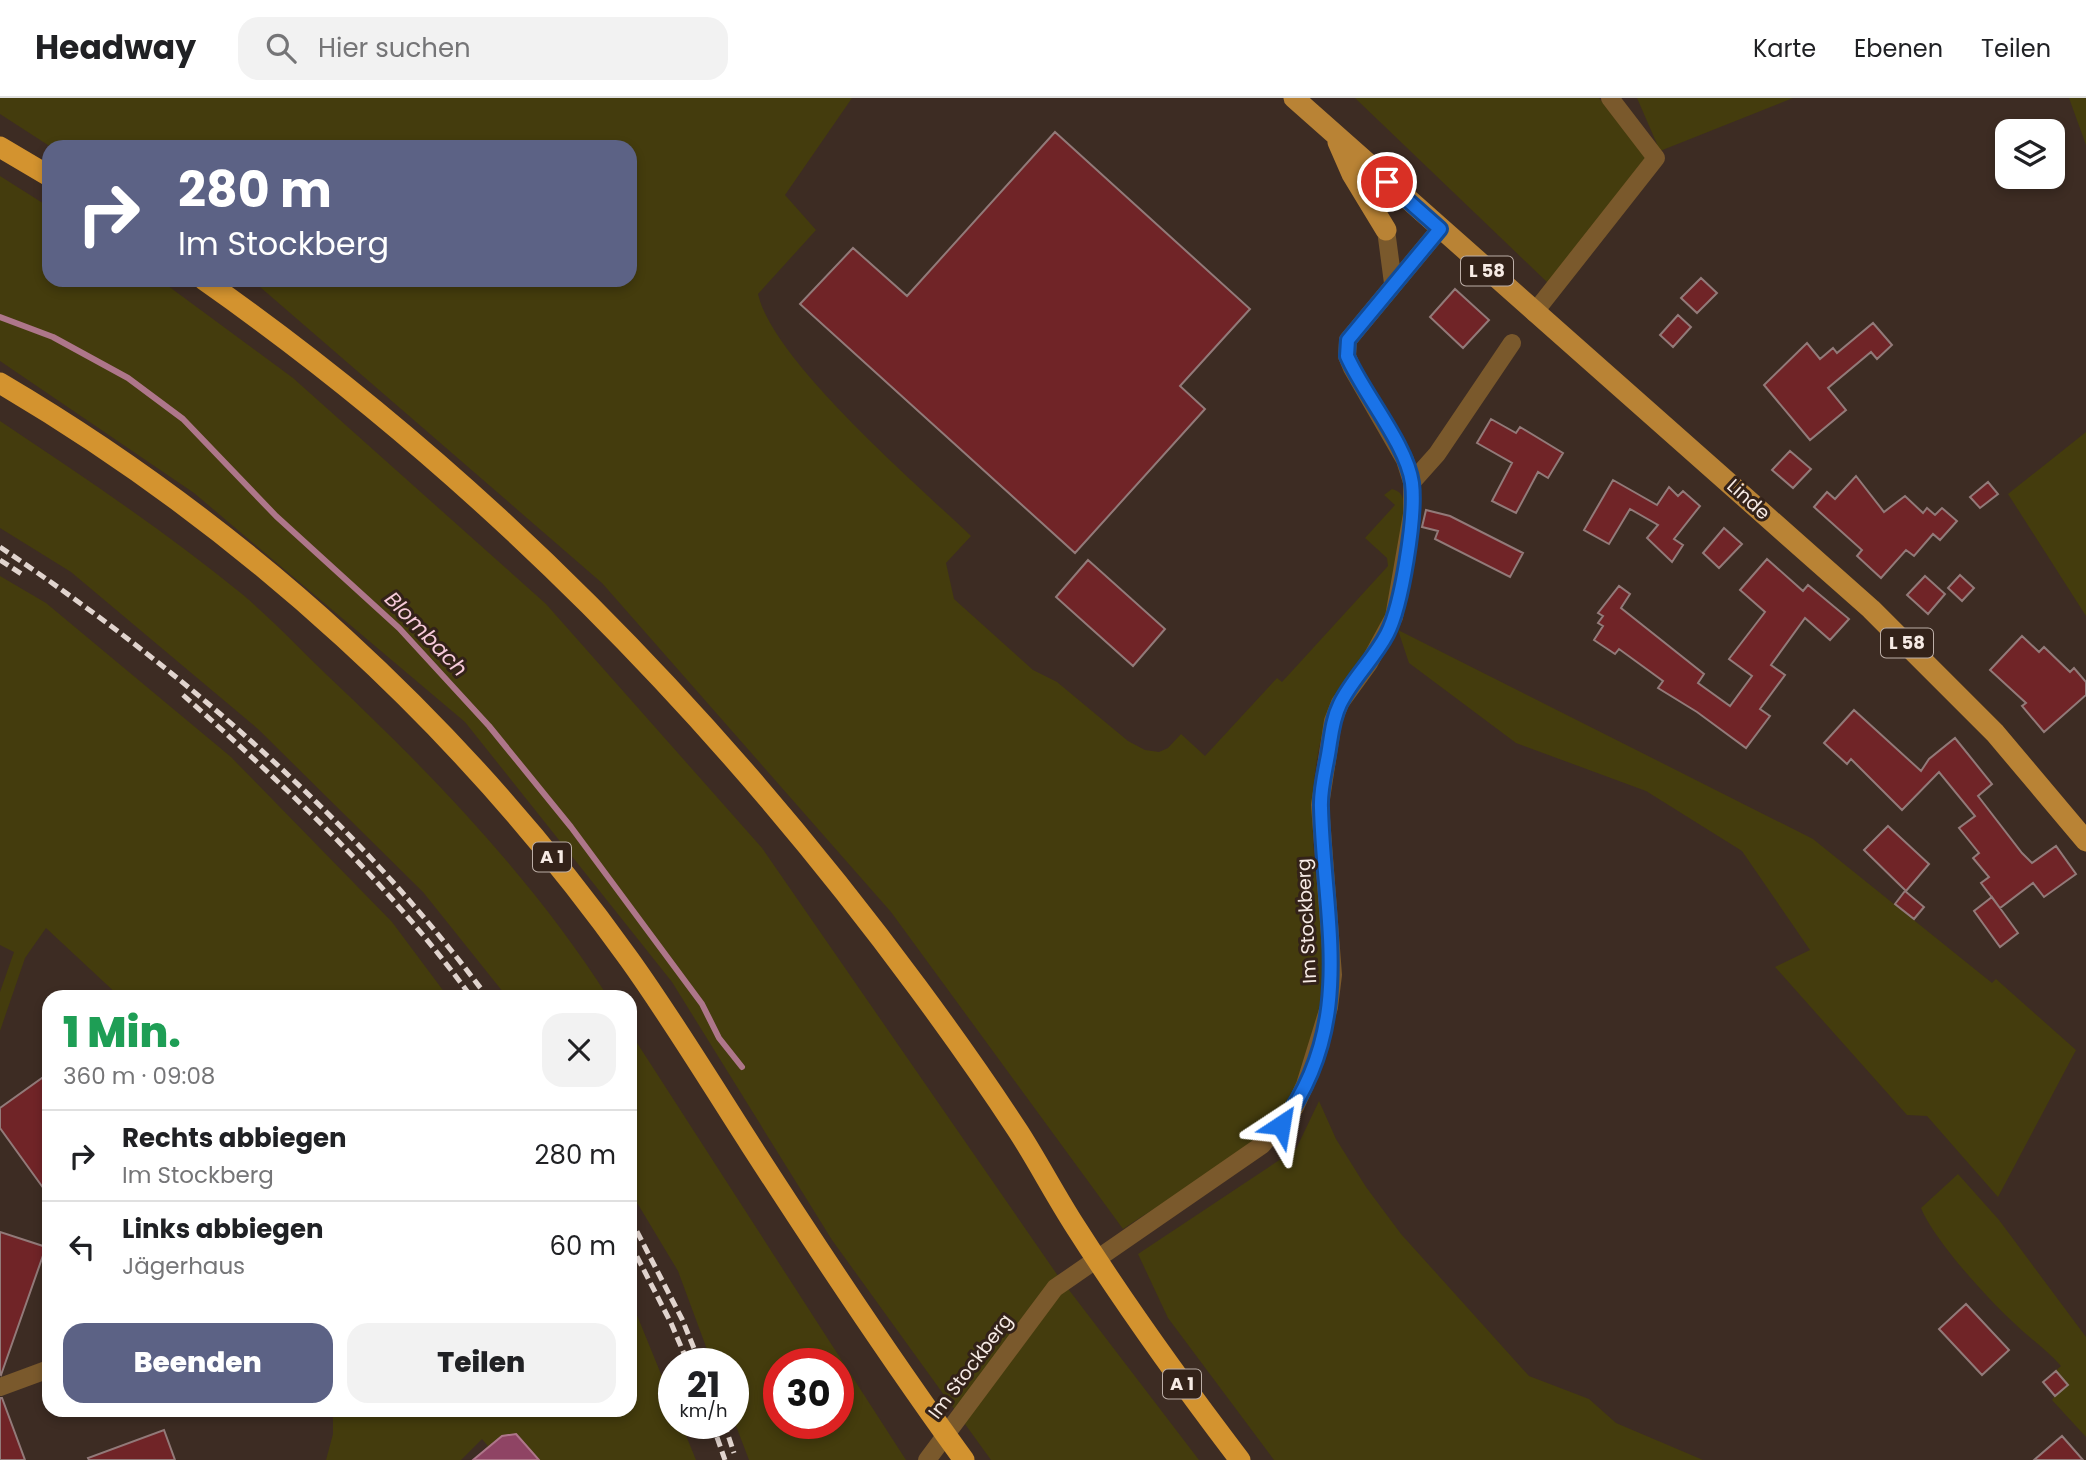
<!DOCTYPE html>
<html lang="de">
<meta charset="utf-8">
<style>
body{margin:0;font-family:Poppins,sans-serif;background:#f2f2f2;color:#202124;height:100vh;display:flex;flex-direction:column;font-size:26px;white-space:nowrap}
*{box-sizing:border-box;margin:0}
p{font-size:23px;color:#757577}
.icon{flex:none;width:38px;height:38px;fill:none;stroke:currentColor;stroke-width:2;stroke-linecap:round;stroke-linejoin:round}
.map{position:relative;flex:1;overflow:hidden}
.side{position:absolute;left:42px;top:892px;width:595px;height:427px;display:flex;flex-direction:column;background:#fff;border-radius:21px;box-shadow:0 4px 10px #0003}
.side>*{flex:none}
.banner{position:absolute;left:42px;top:42px;width:595px;height:147px;border-radius:21px;box-shadow:0 4px 10px #0003;background:#5c6285;color:#fff;overflow:hidden}
.tools{position:absolute;left:1995px;top:21px;display:grid;gap:14px}
.tools a{display:grid;place-items:center;width:70px;height:70px;border-radius:14px;background:#fff;box-shadow:0 4px 10px #0003;font-size:35px}
.speed{position:absolute;left:658px;top:1250px;display:flex;gap:14px;font-size:35px;font-weight:700;text-align:center}
.speed>*{display:grid;place-content:center;width:91px;height:91px;border-radius:50%;background:#fff;box-shadow:0 4px 10px #0003;line-height:1}
.speed small{font-size:18px;font-weight:400}
.speed .limit{border:10px solid #d22;background:#fff;color:#111}
.pin{position:absolute;display:grid;place-items:center;width:60px;height:60px;color:#fff;margin:-30px;border:4px solid #fff;border-radius:50%;box-shadow:0 2px 7px #0007}
.me{position:absolute;width:77px;margin:-38px;rotate:33deg;stroke-linejoin:round;filter:drop-shadow(0 0 5px #0008)}
.turn{display:flex;align-items:center;gap:24px;height:147px;padding:0 21px;font-size:32px}
.turn .icon{width:91px;height:91px;stroke-width:2.5}
.turn b{display:block;font-size:49px;line-height:60px}
.round{display:grid;place-items:center;flex:none;width:74px;height:74px;border-radius:21px;background:#f2f2f2}
.overview{display:flex;align-items:center;justify-content:space-between;height:119px;padding:0 21px}
h1{font-size:42px;font-weight:800;line-height:52px;color:#1e9e55}
.primary-button{display:flex;gap:14px;margin-top:auto;padding:14px 21px}
.primary-button a{flex:1;height:80px;border-radius:21px;background:#5c6285;color:#fff;font-size:28px;font-weight:800;line-height:80px;text-align:center}
.primary-button a+a{background:#f2f2f2;color:#202124}
ul{padding:0;list-style:none}
li{display:flex;align-items:center;gap:21px;height:91px;padding:0 21px;border-top:2px solid #e0e0e0}
li div{flex:1}
li b{display:block;font-size:26px}
li em{font-style:normal}
header{display:flex;align-items:center;gap:42px;box-sizing:border-box;height:98px;padding:0 35px;background:#fff;border-bottom:2px solid #e0e0e0}
header strong{font-size:33px}
nav{display:flex;gap:38px;margin-inline-start:auto;font-size:24px}
.search{width:490px;height:63px;background:#f2f2f2;display:flex;align-items:center;gap:18px;box-sizing:border-box;padding:0 24px;border-radius:21px;color:#757577;font-size:26px}
.map>svg:first-child{display:block}
.green{fill:#443c0d;fill-rule:evenodd}
.water{fill:#8f4464;stroke:#ae768a;stroke-width:2}
.lines{fill:none;stroke-linecap:round;stroke-linejoin:round}
.stream{stroke:#ae768a;stroke-width:6}
.building{fill:#702427;stroke:#927a79;stroke-width:2}
.street{stroke:#7a592c;stroke-width:18}
.primary{stroke:#b98335;stroke-width:21}
.highway{stroke:#d3932f;stroke-width:21}
.rail{stroke:#e1d4ce;stroke-width:5;stroke-dasharray:10 5;stroke-linecap:butt}
.route-casing{stroke:#114b97;stroke-width:18}
.route{stroke:#1a73e8;stroke-width:12}
.labels{text-anchor:middle;stroke-width:6;stroke-linejoin:round;paint-order:stroke}
.shield{fill:#332219;stroke:#bcaea7;stroke-width:2}
.shield-label{font-size:18px;font-weight:bold;fill:#f6eae4}
.street-label{font-size:19px;fill:#f6eae4;stroke:#332219}
.water-label{font-size:21px;font-style:italic;fill:#f7cada;stroke:#332219}
</style>
<header>
<strong>Headway</strong>
<div class="search"><svg class="icon" aria-label="search" viewBox="0 0 24 24"><circle cx="10" cy="10" r="6"/><path d="M15 15l6 6"/></svg>Hier suchen</div>
<nav><a>Karte</a><a>Ebenen</a><a>Teilen</a></nav>
</header>
<div class="map">
<svg width="2086" height="1362" viewBox="0 0 2086 1362">
<rect width="100%" height="100%" fill="#3d2c23"/>
<path class="green" d="M 0,0 L 852,0 L 785,97 L 816,132 L 758,196 C 773,263 918,387 971,438 L 946,465 L 954,501 L 1033,572 L 1057,584 L 1128,643 L 1145,652 L 1159,654 L 1168,650 L 1181,636 L 1205,658 L 1277,580 L 1282,584 L 1388,468 L 1387,460 L 1365,440 L 1395,407 L 1384,397 L 1392,391 C 1398,393 1402,395 1403,401 C 1407,419 1392,502 1385,521 C 1373,557 1341,581 1328,617 C 1307,677 1311,743 1319,806 C 1330,887 1320,989 1250,1045 C 1211,1077 1165,1103 1123,1131 L 891,814 L 602,485 L 252,182 L 630,182 L 630,49 L 51,49 L 0,16 Z
M 1355,0 L 1599,0 L 1649,64 L 1548,185 Z
M 1637,0 L 1793,0 L 1660,53 Z
M 2069,0 L 2086,0 L 2086,47 Z
M 0,78 L 49,109 L 49,182 L 160,182 L 293,280 L 546,506 L 762,750 L 1056,1175 L 1199,1362 L 991,1362 L 832,1142 L 672,884 L 465,624 L 194,395 L 0,263 Z
M 0,323 C 82,378 165,433 242,496 C 273,522 301,552 330,580 C 432,676 533,781 608,899 L 507,899 L 423,794 L 258,631 L 71,474 L 0,430 Z
M 2086,334 L 2086,518 L 2008,396 Z
M 0,478 L 46,505 L 231,659 L 392,824 L 448,899 L 120,899 L 46,830 L 25,860 L 0,933 L 0,894 L 14,854 L 0,847 Z
M 1398,532 L 1813,741 L 1992,885 L 1996,881 L 2076,952 L 1998,1099 L 1927,1018 L 1907,1017 L 1775,869 L 1810,852 L 1742,753 L 1646,693 L 1516,645 L 1409,565 Z
M 630,934 L 906,1362 L 749,1362 L 733,1320 L 733,1265 L 712,1265 L 678,1173 L 630,1093 ZM 779,1265 L 838,1265 L 838,1325 L 779,1325 Z
M 1319,1003 L 1336,1041 L 1366,1089 L 1401,1136 L 1529,1278 L 1589,1301 L 1616,1325 L 1703,1362 L 1274,1362 L 1168,1220 L 1138,1156 L 1296,1051 Z
M 1958,1076 L 1999,1122 L 2086,1239 L 2086,1339 L 2052,1302 L 2055,1297 L 2043,1284 L 2061,1268 C 2046,1251 2029,1240 2013,1224 C 1987,1200 1934,1142 1921,1110 Z
M 630,1200 L 674,1308 L 674,1325 L 681,1325 L 696,1362 L 473,1362 L 488,1348 L 482,1341 L 461,1362 L 326,1362 L 333,1336 L 333,1313 L 630,1312 Z"/>
<path class="water" d="M 516,1336 L 539,1362 L 473,1362 L 502,1338 Z"/>
<g class="lines">
<path class="stream" d="M 0,219 L 53,239 L 128,280 L 183,321 L 276,418 L 399,530 L 489,628 L 571,729 L 702,906 L 719,940 L 742,969"/>
</g>
<path class="building" d="M 1055,34 L 1250,211 L 1180,288 L 1205,311 L 1075,455 L 800,206 L 853,150 L 907,198 Z
M 1701,180 L 1717,195 L 1697,215 L 1681,200 Z
M 1455,191 L 1489,222 L 1463,250 L 1430,219 Z
M 1678,217 L 1691,229 L 1673,249 L 1660,237 Z
M 1873,225 L 1892,247 L 1877,261 L 1871,254 L 1828,290 L 1846,312 L 1810,342 L 1764,287 L 1807,245 L 1820,261 L 1833,250 L 1837,255 Z
M 1491,321 L 1516,335 L 1520,329 L 1563,355 L 1548,380 L 1538,374 L 1516,415 L 1492,403 L 1512,365 L 1477,345 Z
M 1790,353 L 1811,371 L 1793,390 L 1772,372 Z
M 1856,378 L 1884,414 L 1905,398 L 1923,415 L 1927,410 L 1935,417 L 1942,410 L 1957,423 L 1940,442 L 1933,436 L 1914,458 L 1906,452 L 1881,480 L 1857,458 L 1862,452 L 1814,409 L 1827,394 L 1835,401 Z
M 1613,382 L 1657,407 L 1669,389 L 1678,398 L 1683,393 L 1700,408 L 1674,441 L 1683,447 L 1672,464 L 1647,440 L 1658,427 L 1630,411 L 1609,446 L 1584,432 Z
M 1988,384 L 1998,396 L 1980,410 L 1970,399 Z
M 1426,412 L 1450,418 L 1523,455 L 1510,479 L 1435,441 L 1438,433 L 1422,429 Z
M 1724,430 L 1742,446 L 1719,470 L 1703,455 Z
M 1767,461 L 1803,493 L 1808,487 L 1849,521 L 1830,542 L 1805,520 L 1771,567 L 1785,577 L 1760,611 L 1770,618 L 1746,650 L 1697,614 L 1658,590 L 1663,583 L 1619,551 L 1615,556 L 1594,542 L 1603,528 L 1598,525 L 1603,518 L 1598,515 L 1619,488 L 1630,496 L 1621,510 L 1704,576 L 1698,585 L 1730,608 L 1752,578 L 1729,561 L 1765,514 L 1740,492 Z
M 1088,462 L 1165,531 L 1133,568 L 1056,499 Z
M 1960,477 L 1974,490 L 1962,503 L 1948,490 Z
M 1925,478 L 1945,496 L 1928,516 L 1907,497 Z
M 2022,538 L 2039,554 L 2044,549 L 2070,574 L 2074,570 L 2086,584 L 2086,597 L 2044,634 L 2022,608 L 2026,605 L 1990,572 Z
M 1854,612 L 1921,673 L 1929,661 L 1955,640 L 1992,686 L 1978,698 L 2022,755 L 2032,765 L 2056,748 L 2076,776 L 2044,799 L 2033,785 L 2000,810 L 1981,785 L 1989,779 L 1973,760 L 1979,755 L 1959,730 L 1975,718 L 1939,674 L 1902,712 L 1851,661 L 1847,666 L 1824,645 Z
M 1888,728 L 1929,766 L 1906,793 L 1864,752 Z
M 1905,793 L 1924,809 L 1914,821 L 1895,806 Z
M 1992,799 L 2018,835 L 2000,849 L 1974,813 Z
M 49,975 L 49,1098 L 0,1030 L 0,1010 Z
M 0,1134 L 46,1149 L 1,1277 L 0,1276 Z
M 1966,1206 L 2009,1252 L 1982,1277 L 1939,1231 Z
M 2056,1273 L 2068,1287 L 2055,1298 L 2043,1284 Z
M 0,1300 L 2,1300 L 25,1362 L 0,1362 Z
M 164,1332 L 175,1362 L 89,1362 L 88,1360 Z
M 2062,1338 L 2083,1362 L 2034,1362 Z"/>
<g class="lines">
<path class="street" d="M 1386,132 L 1393,185
M 1534,215 L 1656,60 L 1610,0
M 1412,384 L 1437,356 L 1512,245
M 0,1289 L 49,1271
M 927,1362 L 1055,1190 L 1262,1047 L 1295,1009 L 1305,987 L 1329,909 L 1333,877 L 1320,707 L 1333,623 L 1340,605 L 1369,565 L 1394,519 L 1412,416 L 1412,384 L 1405,362 L 1352,270 L 1347,258 L 1348,242 L 1440,131"/>
<path class="primary" d="M 1294,0 L 1871,511 L 1995,635 L 2086,743
M 1338,44 L 1352,76 L 1386,132"/>
<path class="highway" d="M 0,49 L 49,78
M 204,182 C 479,375 719,620 918,890 C 952,936 986,984 1018,1033 C 1038,1064 1055,1097 1075,1128 C 1126,1208 1182,1286 1240,1362
M 0,285 C 245,429 464,630 629,861 C 672,921 710,984 750,1046 C 819,1153 889,1259 964,1362"/>
<path class="rail" d="M 0,449 C 184,573 355,721 488,900
M 0,462 L 23,477
M 183,597 C 288,690 389,786 472,900
M 630,1120 L 682,1221 L 700,1265
M 630,1145 L 671,1225 L 688,1265
M 712,1325 L 725,1362
M 724,1325 L 734,1355"/>
</g>
<g class="lines">
<g class="route-casing">
<path id="route" d="M 1281,1027 C 1357,926 1324,824 1321,710 C 1320,693 1325,674 1328,657 C 1331,640 1332,622 1340,606 C 1352,581 1374,561 1387,536 C 1402,507 1416,418 1412,385 C 1407,347 1363,295 1347,258 L 1348,242 L 1440,131 L 1387,84"/>
</g>
<use href="#route" class="route"/>
</g>
<g class="labels">
<g class="shield">
<rect x="1461" y="158.5" width="52" height="29" rx="5"/>
<rect x="1881" y="530.5" width="52" height="29" rx="5"/>
<rect x="533" y="744.5" width="38" height="29" rx="5"/>
<rect x="1163" y="1271.5" width="38" height="29" rx="5"/>
</g>
<g class="shield-label">
<text x="1487" y="179">L 58</text>
<text x="1907" y="551">L 58</text>
<text x="552" y="765">A 1</text>
<text x="1182" y="1292">A 1</text>
</g>
<g class="street-label">
<text transform="translate(1749 401) rotate(42)" y="7">Linde</text>
<text transform="translate(1306 823) rotate(-93)" y="7">Im Stockberg</text>
<text transform="translate(970 1268) rotate(-53)" y="7">Im Stockberg</text>
</g>
<g class="water-label">
<text transform="translate(426 536) rotate(46)" y="7">Blombach</text>
</g>
</g>
</svg>
<div class="tools">
<a><svg class="icon" aria-label="layers" viewBox="0 0 24 24"><path d="M12 4l9 5-9 5-9-5zM3 14l9 5 9-5"/></svg></a>
</div>
<div class="speed"><div>21<small>km/h</small></div><div class="limit">30</div></div>
<div class="pin" style="left:1387px;top:84px;background:#d93025"><svg class="icon" aria-label="arrive" viewBox="0 0 24 24"><path d="M6 21V4h12l-3 4 3 4H6"/></svg></div>
<svg class="me" style="left:1281px;top:1027px" viewBox="-20 -20 40 40"><path d="M0-17L14 15 0 8-14 15z" fill="#1a73e8" stroke="#fff" stroke-width="4"/></svg>
<div class="banner">
<div class="turn"><svg class="icon" aria-label="right" viewBox="0 0 24 24"><path d="M7 20v-9h11M14 6l5 5-5 5"/></svg><div><b>280 m</b>Im Stockberg</div></div>
</div>
<section class="side">
<div class="overview"><div><h1>1 Min.</h1><p>360 m · 09:08</p></div><a class="round"><svg class="icon" aria-label="close" viewBox="0 0 24 24"><path d="M6 6l12 12M18 6L6 18"/></svg></a></div>
<ul>
<li><svg class="icon" aria-label="right" viewBox="0 0 24 24"><path d="M7 20v-9h11M14 6l5 5-5 5"/></svg><div><b>Rechts abbiegen</b><p>Im Stockberg</p></div><em>280 m</em></li>
<li><svg class="icon" aria-label="left" viewBox="0 0 24 24"><path d="M17 20v-9H6M10 6l-5 5 5 5"/></svg><div><b>Links abbiegen</b><p>Jägerhaus</p></div><em>60 m</em></li>
</ul>
<div class="primary-button"><a>Beenden</a><a>Teilen</a></div>
</section>
</div>
